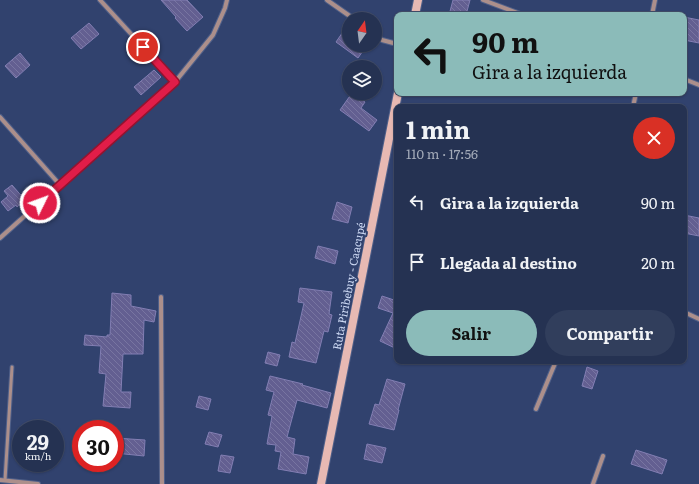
<!DOCTYPE html>
<html lang="es">
<meta charset="utf-8">
<style>
body{margin:0;font-family:Literata,serif;background:#313e5c;color:#f1f3f6;height:100vh;display:flex;flex-direction:column;font-size:15px;white-space:nowrap}
*{box-sizing:border-box;margin:0}
p{font-size:13px;color:#a3aab8}
.icon{flex:none;width:22px;height:22px;fill:none;stroke:currentColor;stroke-width:2;stroke-linecap:round;stroke-linejoin:round}
.map{position:relative;flex:1;overflow:hidden}
.side{position:absolute;left:394px;top:104px;width:293px;height:260px;display:flex;flex-direction:column;background:#253252;border-radius:8px;box-shadow:0 1px 3px #0004,0 0 0 1px #424d69}
.side>*{flex:none}
.guide{position:absolute;left:394px;top:12px;width:293px;height:84px;border-radius:8px;box-shadow:0 1px 3px #0004,0 0 0 1px #424d69;background:#8bbbb9;color:#111;overflow:hidden}
.needle{width:26px;rotate:14deg}
.controls{position:absolute;left:342px;top:12px;display:grid;gap:8px}
.controls a{display:grid;place-items:center;width:40px;height:40px;border-radius:50%;background:#253252;box-shadow:0 1px 3px #0004,0 0 0 1px #424d69;font-size:20px}
.speed{position:absolute;left:12px;top:420px;display:flex;gap:8px;font-size:20px;font-weight:700;text-align:center}
.speed>*{display:grid;place-content:center;width:52px;height:52px;border-radius:50%;background:#253252;box-shadow:0 1px 3px #0004,0 0 0 1px #424d69;line-height:1}
.speed small{font-size:10px;font-weight:400}
.speed .limit{border:6px solid #d22;background:#fff;color:#111}
.pin{position:absolute;display:grid;place-items:center;width:34px;height:34px;color:#fff;margin:-17px;border:2px solid #fff;border-radius:50%;box-shadow:0 1px 4px #0007}
.me{position:absolute;width:44px;margin:-22px;rotate:48deg;stroke-linejoin:round;filter:drop-shadow(0 0 3px #0008)}
.turn{display:flex;align-items:center;gap:14px;height:84px;padding:0 12px;font-size:18px}
.turn .icon{width:52px;height:52px;stroke-width:2.5}
.turn b{display:block;font-size:28px;line-height:34px}
.round{display:grid;place-items:center;flex:none;width:42px;height:42px;border-radius:21px;background:#313e5c}
.summary{display:flex;align-items:center;justify-content:space-between;height:68px;padding:0 12px}
h1{font-size:24px;font-weight:700;line-height:30px}
.action{display:flex;gap:8px;margin-top:auto;padding:8px 12px}
.action a{flex:1;height:46px;border-radius:24px;background:#8bbbb9;color:#111;font-size:16px;font-weight:700;line-height:46px;text-align:center}
.action a+a{background:#313e5c;color:#f1f3f6}
ul{padding:0;list-style:none}
li{display:flex;align-items:center;gap:12px;height:60px;padding:0 12px}
li div{flex:1}
li b{display:block;font-size:15px}
li em{font-style:normal}
.map>svg:first-child{display:block}
.building{fill:url(#building-back-hatch);stroke:#827eb3}
.lines{fill:none;stroke-linecap:round;stroke-linejoin:round}
.lane-casing{stroke:#506089;stroke-width:5}
.street-casing{stroke:#506089;stroke-width:6}
.secondary-casing{stroke:#506089;stroke-width:10}
.lane{stroke:#ac8f8b;stroke-width:3}
.street{stroke:#ac8f8b;stroke-width:4}
.secondary{stroke:#e7b9b3;stroke-width:8}
.route-casing{stroke:#92132f;stroke-width:10}
.route{stroke:#e11d48;stroke-width:7}
.labels{text-anchor:middle;stroke-width:4;stroke-linejoin:round;paint-order:stroke}
.street-label{font-size:11px;fill:#cedaf5;stroke:#31426e}
</style>
<div class="map">
<svg width="699" height="484" viewBox="0 0 699 484">
<defs>
<pattern id="building-back-hatch" width="6" height="6" patternUnits="userSpaceOnUse"><rect width="6" height="6" fill="#635f91"/><path d="M-1 5l2 2M0 0l6 6M5-1l2 2" fill="none" stroke="#7875a1"/></pattern>
</defs>
<rect width="100%" height="100%" fill="#31426e"/>
<path class="building" d="M 161,0 L 187,0 L 203,17 L 187,31 L 175,18 L 176,17 Z
M 453,0 L 470,0 L 466,15 L 449,15 Z
M 684,17 L 699,20 L 699,43 L 684,40 Z
M 89,23 L 99,34 L 81,49 L 71,38 Z
M 349,23 L 349,45 L 367,45 L 358,58 L 336,42 Z
M 20,53 L 30,65 L 16,78 L 5,66 Z
M 154,70 L 161,77 L 141,95 L 134,87 Z
M 352,93 L 365,102 L 361,108 L 377,120 L 369,131 L 340,110 Z
M 12,185 L 25,200 L 17,207 L 16,205 L 8,211 L 1,202 L 8,196 L 4,191 Z
M 337,202 L 352,207 L 348,223 L 332,219 Z
M 684,215 L 699,218 L 699,236 L 684,233 Z
M 318,246 L 338,251 L 335,264 L 315,258 Z
M 300,288 L 332,292 L 329,314 L 332,315 L 328,332 L 324,331 L 316,363 L 289,357 L 292,342 L 295,343 L 304,303 L 298,302 Z
M 112,293 L 131,295 L 131,306 L 156,311 L 154,322 L 144,320 L 143,354 L 123,354 L 121,392 L 131,392 L 130,408 L 103,406 L 106,374 L 99,373 L 101,346 L 84,345 L 85,335 L 107,337 L 107,335 L 110,335 Z
M 382,296 L 397,301 L 397,349 L 380,341 L 393,313 L 378,308 Z
M 268,352 L 280,355 L 277,366 L 265,363 Z
M 587,367 L 598,371 L 592,389 L 582,386 Z
M 270,376 L 303,384 L 302,385 L 331,393 L 327,408 L 297,400 L 287,437 L 295,439 L 293,454 L 309,457 L 306,474 L 278,469 L 281,452 L 275,451 L 276,445 L 267,444 L 272,416 L 268,415 L 274,392 L 266,390 Z
M 387,379 L 405,384 L 398,410 L 399,410 L 394,430 L 369,424 L 375,404 L 379,405 Z
M 199,396 L 211,399 L 208,410 L 196,407 Z
M 209,432 L 222,435 L 218,447 L 205,444 Z
M 115,438 L 145,440 L 144,456 L 115,453 Z
M 367,444 L 386,448 L 382,463 L 364,459 Z
M 636,450 L 667,460 L 662,474 L 631,464 Z
M 221,455 L 234,457 L 230,473 L 218,471 Z"/>
<g class="lines">
<g class="lane-casing">
<path id="lane" d="M 5,480 L 12,367"/>
</g>
<g class="street-casing">
<path id="street" d="M 100,0 L 175,82
M 327,0 L 354,19
M 483,0 L 523,15
M 652,15 L 655,0
M 375,34 L 382,40 L 397,44
M 684,79 L 699,85
M 633,107 L 636,93
M 0,117 L 60,185
M 0,238 L 175,82 L 213,35 L 225,8 L 227,0
M 161,297 L 162,484
M 684,312 L 699,319
M 536,409 L 556,361
M 0,480 L 38,484
M 593,484 L 603,456"/>
</g>
<g class="secondary-casing">
<path id="secondary" d="M 415,15 L 418,0
M 321,484 L 398,93"/>
</g>
<use href="#lane" class="lane"/>
<use href="#street" class="street"/>
<use href="#secondary" class="secondary"/>
</g>
<g class="lines">
<g class="route-casing">
<path id="route" d="M 40,203 L 175,82 L 143,47"/>
</g>
<use href="#route" class="route"/>
</g>
<g class="labels">
<g class="street-label">
<text transform="translate(349 286) rotate(-79)" y="4">Ruta Piribebuy - Caacupé</text>
</g>
</g>
</svg>
<div class="controls">
<a><svg class="needle" viewBox="-14 -14 28 28"><path d="M0-13l5 13h-10z" fill="#e53935"/><path d="M0 13l5-13h-10z" fill="#a3aab8"/></svg></a>
<a><svg class="icon" aria-label="layers" viewBox="0 0 24 24"><path d="M12 4l9 5-9 5-9-5zM3 14l9 5 9-5"/></svg></a>
</div>
<div class="speed"><div>29<small>km/h</small></div><div class="limit">30</div></div>
<div class="pin" style="left:143px;top:47px;background:#d93025"><svg class="icon" aria-label="arrive" viewBox="0 0 24 24"><path d="M6 21V4h12l-3 4 3 4H6"/></svg></div>
<svg class="me" style="left:40px;top:203px" viewBox="-20 -20 40 40"><circle r="17" fill="#e11d48" stroke="#fff" stroke-width="3"/><path d="M0-11L8 9 0 5-8 9z" fill="#fff"/></svg>
<div class="guide">
<div class="turn"><svg class="icon" aria-label="left" viewBox="0 0 24 24"><path d="M17 20v-9H6M10 6l-5 5 5 5"/></svg><div><b>90 m</b>Gira a la izquierda</div></div>
</div>
<section class="side">
<div class="summary"><div><h1>1 min</h1><p>110 m · 17:56</p></div><a class="round" style="background:#d93025;color:#fff"><svg class="icon" aria-label="close" viewBox="0 0 24 24"><path d="M6 6l12 12M18 6L6 18"/></svg></a></div>
<ul>
<li><svg class="icon" aria-label="left" viewBox="0 0 24 24"><path d="M17 20v-9H6M10 6l-5 5 5 5"/></svg><div><b>Gira a la izquierda</b></div><em>90 m</em></li>
<li><svg class="icon" aria-label="arrive" viewBox="0 0 24 24"><path d="M6 21V4h12l-3 4 3 4H6"/></svg><div><b>Llegada al destino</b></div><em>20 m</em></li>
</ul>
<div class="action"><a>Salir</a><a>Compartir</a></div>
</section>
</div>
